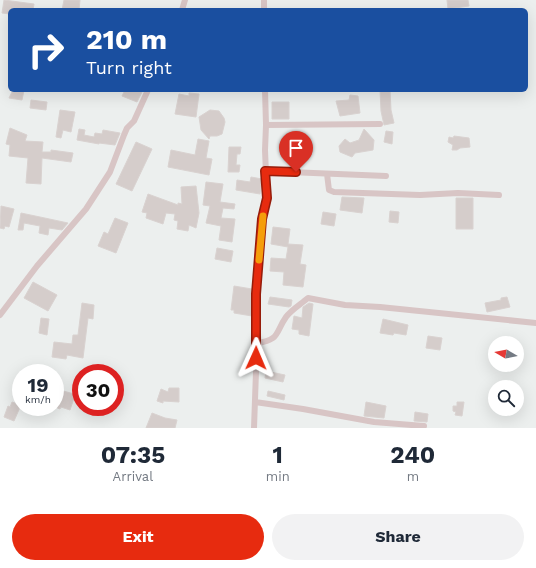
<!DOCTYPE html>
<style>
body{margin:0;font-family:"Work Sans",sans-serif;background:#f2f2f3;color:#1f2937;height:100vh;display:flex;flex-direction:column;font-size:15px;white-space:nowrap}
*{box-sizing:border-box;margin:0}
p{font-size:13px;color:#747a83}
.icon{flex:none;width:22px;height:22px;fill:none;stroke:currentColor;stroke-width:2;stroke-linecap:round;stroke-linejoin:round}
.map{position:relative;height:428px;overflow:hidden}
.panel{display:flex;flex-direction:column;background:#fff;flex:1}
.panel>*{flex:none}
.banner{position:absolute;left:8px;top:8px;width:520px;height:84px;border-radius:6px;box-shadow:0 4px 16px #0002;background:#1a4fa0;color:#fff;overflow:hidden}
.needle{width:26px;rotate:280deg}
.buttons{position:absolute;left:488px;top:336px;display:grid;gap:8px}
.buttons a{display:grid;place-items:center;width:36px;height:36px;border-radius:50%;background:#fff;box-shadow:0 4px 16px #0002;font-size:20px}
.speed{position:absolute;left:12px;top:364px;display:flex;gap:8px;font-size:20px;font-weight:700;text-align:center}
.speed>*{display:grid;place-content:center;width:52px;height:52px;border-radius:50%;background:#fff;box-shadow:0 4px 16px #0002;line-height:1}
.speed small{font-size:10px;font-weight:400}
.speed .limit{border:6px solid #d22;background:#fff;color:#111}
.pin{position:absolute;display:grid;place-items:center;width:34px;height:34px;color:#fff;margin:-41px -17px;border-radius:50% 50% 50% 0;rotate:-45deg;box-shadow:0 0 4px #0007}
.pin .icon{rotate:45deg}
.me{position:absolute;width:44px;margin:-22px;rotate:1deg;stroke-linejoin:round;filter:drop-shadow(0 0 3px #0008)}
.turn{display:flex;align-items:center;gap:14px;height:84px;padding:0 12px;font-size:18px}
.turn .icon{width:52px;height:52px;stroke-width:2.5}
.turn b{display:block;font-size:28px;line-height:34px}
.eta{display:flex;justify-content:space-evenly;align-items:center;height:68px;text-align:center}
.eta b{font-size:24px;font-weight:700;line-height:28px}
.primary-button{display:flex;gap:8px;margin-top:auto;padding:8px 12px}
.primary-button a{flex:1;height:46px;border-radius:24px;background:#e72b0f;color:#fff;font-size:16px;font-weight:700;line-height:46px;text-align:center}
.primary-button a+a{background:#f2f2f3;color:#1f2937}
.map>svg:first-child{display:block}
.building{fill:#d5cdcb;stroke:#d9d2d0}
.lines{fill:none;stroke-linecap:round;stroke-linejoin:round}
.minor{stroke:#d8c5c5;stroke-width:6}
.route-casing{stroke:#961c0a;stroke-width:10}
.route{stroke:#e72b0f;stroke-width:7}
.slow{stroke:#f59e0b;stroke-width:7}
</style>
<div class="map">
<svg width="536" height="428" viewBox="0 0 536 428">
<rect width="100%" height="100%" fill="#ecefee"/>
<path class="building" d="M 4,0 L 34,4 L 33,10 L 10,10 L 10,14 L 2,13 Z
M 64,0 L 80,0 L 79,10 L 62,10 Z
M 447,0 L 468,0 L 469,6 L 448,9 Z
M 13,90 L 24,90 L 22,100 L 9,98 Z
M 125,90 L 143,90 L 137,102 L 122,96 Z
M 380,90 L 390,90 L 391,110 L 394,123 L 384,125 L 381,111 Z
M 189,93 L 199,94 L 196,117 L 175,114 L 179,94 L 189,96 Z
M 350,95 L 358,96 L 360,113 L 340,116 L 336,101 L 349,100 Z
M 31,100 L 47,102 L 46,110 L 30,108 Z
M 272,102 L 289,102 L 289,119 L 272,119 Z
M 60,110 L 75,112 L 71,132 L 63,130 L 61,138 L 56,137 Z
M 210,110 L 219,111 L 224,118 L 225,122 L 222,134 L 217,136 L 210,136 L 209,139 L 201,130 L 199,117 Z
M 10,128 L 27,135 L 25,141 L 43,142 L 42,152 L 51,152 L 51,150 L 73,153 L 71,162 L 42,158 L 41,184 L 26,183 L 28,158 L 9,156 L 10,145 L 6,144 Z
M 79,129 L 85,130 L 84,135 L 94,137 L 95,133 L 102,134 L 103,130 L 120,133 L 115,145 L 99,143 L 99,144 L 77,140 Z
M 364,129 L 374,140 L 373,150 L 355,153 L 352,157 L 340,152 L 339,146 L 345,139 L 350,143 L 359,140 Z
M 386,131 L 393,132 L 392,144 L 384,142 Z
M 454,136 L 469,138 L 470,147 L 460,148 L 457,150 L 452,150 L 453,145 L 448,142 L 449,137 L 453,138 Z
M 198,139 L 209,141 L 206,158 L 212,159 L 209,175 L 168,167 L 171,150 L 195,155 Z
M 136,142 L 152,149 L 132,191 L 116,184 Z
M 229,147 L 241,147 L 240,154 L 237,154 L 236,165 L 240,165 L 239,172 L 228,172 Z
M 251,177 L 262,179 L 260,194 L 236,190 L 237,180 L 250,182 Z
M 206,182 L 223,184 L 220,202 L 235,204 L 234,209 L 223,208 L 221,218 L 235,219 L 232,242 L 219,240 L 221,226 L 206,223 L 210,206 L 203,205 Z
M 196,186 L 199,213 L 196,228 L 189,225 L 188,231 L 177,229 L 178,221 L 174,220 L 175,214 L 166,213 L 163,224 L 146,218 L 147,213 L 142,212 L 148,194 L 178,205 L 178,203 L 182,204 L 181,187 Z
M 342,197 L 364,198 L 362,213 L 340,210 Z
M 456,198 L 473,198 L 473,229 L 456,229 Z
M 1,206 L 14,209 L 9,227 L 5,226 L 4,229 L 0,228 Z
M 390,211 L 399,212 L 398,223 L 389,222 Z
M 323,212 L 336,214 L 334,226 L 321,224 Z
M 21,213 L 40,217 L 68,223 L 62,230 L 49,228 L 48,235 L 39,233 L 40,226 L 24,223 L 23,230 L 18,230 Z
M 115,218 L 128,223 L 116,253 L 98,246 L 104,232 L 108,234 Z
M 273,227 L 290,229 L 288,244 L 303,245 L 300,264 L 306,265 L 303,287 L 283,285 L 284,272 L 270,271 L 271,258 L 286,259 L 288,247 L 271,244 Z
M 217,248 L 233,251 L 231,262 L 215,259 Z
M 33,282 L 57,295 L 48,311 L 24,298 Z
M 234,286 L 252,289 L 252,316 L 234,313 L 234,310 L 231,310 Z
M 270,297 L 292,300 L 291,306 L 289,307 L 268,304 Z
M 507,297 L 510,307 L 487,312 L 485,303 L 501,300 L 501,298 Z
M 82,303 L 94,305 L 93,319 L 88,318 L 83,358 L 67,355 L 66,359 L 52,357 L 54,342 L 72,344 L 73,335 L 78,335 Z
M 309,303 L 313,304 L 309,336 L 299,334 L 299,330 L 292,329 L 294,316 L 302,318 L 303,307 Z
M 41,318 L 49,319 L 47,335 L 39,333 Z
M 383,319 L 408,325 L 406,335 L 394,333 L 393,335 L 380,333 Z
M 428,336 L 442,338 L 440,350 L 426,348 Z
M 266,371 L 285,375 L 283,382 L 265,378 Z
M 169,388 L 179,388 L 179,402 L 163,401 L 163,403 L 157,401 L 161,389 L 168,392 Z
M 60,390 L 74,394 L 73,397 L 74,398 L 70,410 L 61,407 L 60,409 L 55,407 L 55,394 L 58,396 Z
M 268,391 L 285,395 L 284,400 L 267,396 Z
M 12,402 L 21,405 L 14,421 L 4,417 L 8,406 L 10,407 Z
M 366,402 L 386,406 L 384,418 L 364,416 Z
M 457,402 L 464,402 L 462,416 L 455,415 L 456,412 L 453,411 L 453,406 L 457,406 Z
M 415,412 L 428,414 L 427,422 L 414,421 Z
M 152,413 L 165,418 L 177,420 L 175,428 L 146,428 Z"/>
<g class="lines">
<path class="minor" d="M 182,10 L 185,0
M 264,10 L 264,0
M 266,125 L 380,124
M 265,171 L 386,176
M 327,174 L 329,190 L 334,192 L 420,195 L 458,193 L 499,195
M 0,315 L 37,266 L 86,209 L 110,172 L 124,135 L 127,128 L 134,121 L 148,90
M 257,343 C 280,340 275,333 286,317 C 291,310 301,304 308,298 L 345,305 L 380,307 L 536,323
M 255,402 L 303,409 L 374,422 L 424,426
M 254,428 L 257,343 L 256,294 L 262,219 L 267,198 L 265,150 L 266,125 L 265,90"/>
</g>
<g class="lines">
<g class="route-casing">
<path id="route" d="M 256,358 L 256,294 L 262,219 L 267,198 L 265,171 L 296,172"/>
</g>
<use href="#route" class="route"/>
<path class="slow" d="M 259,260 L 263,216"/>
</g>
</svg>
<div class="buttons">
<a><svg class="needle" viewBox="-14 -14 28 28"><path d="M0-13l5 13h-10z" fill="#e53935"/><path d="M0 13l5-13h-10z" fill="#747a83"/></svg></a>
<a><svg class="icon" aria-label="search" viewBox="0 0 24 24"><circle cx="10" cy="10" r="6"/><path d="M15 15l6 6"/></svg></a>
</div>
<div class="speed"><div>19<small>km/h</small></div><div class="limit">30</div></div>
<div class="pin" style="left:296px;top:172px;background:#d93025"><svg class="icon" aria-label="arrive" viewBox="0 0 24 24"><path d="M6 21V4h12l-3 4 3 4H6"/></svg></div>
<svg class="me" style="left:256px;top:358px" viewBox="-20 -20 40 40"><path d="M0-17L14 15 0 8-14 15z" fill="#e72b0f" stroke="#fff" stroke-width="4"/></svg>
<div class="banner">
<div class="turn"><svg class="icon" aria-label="right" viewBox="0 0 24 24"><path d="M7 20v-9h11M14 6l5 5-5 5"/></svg><div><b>210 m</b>Turn right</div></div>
</div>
</div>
<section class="panel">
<div class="eta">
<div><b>07:35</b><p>Arrival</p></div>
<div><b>1</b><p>min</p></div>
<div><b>240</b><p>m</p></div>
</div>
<div class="primary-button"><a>Exit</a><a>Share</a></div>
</section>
